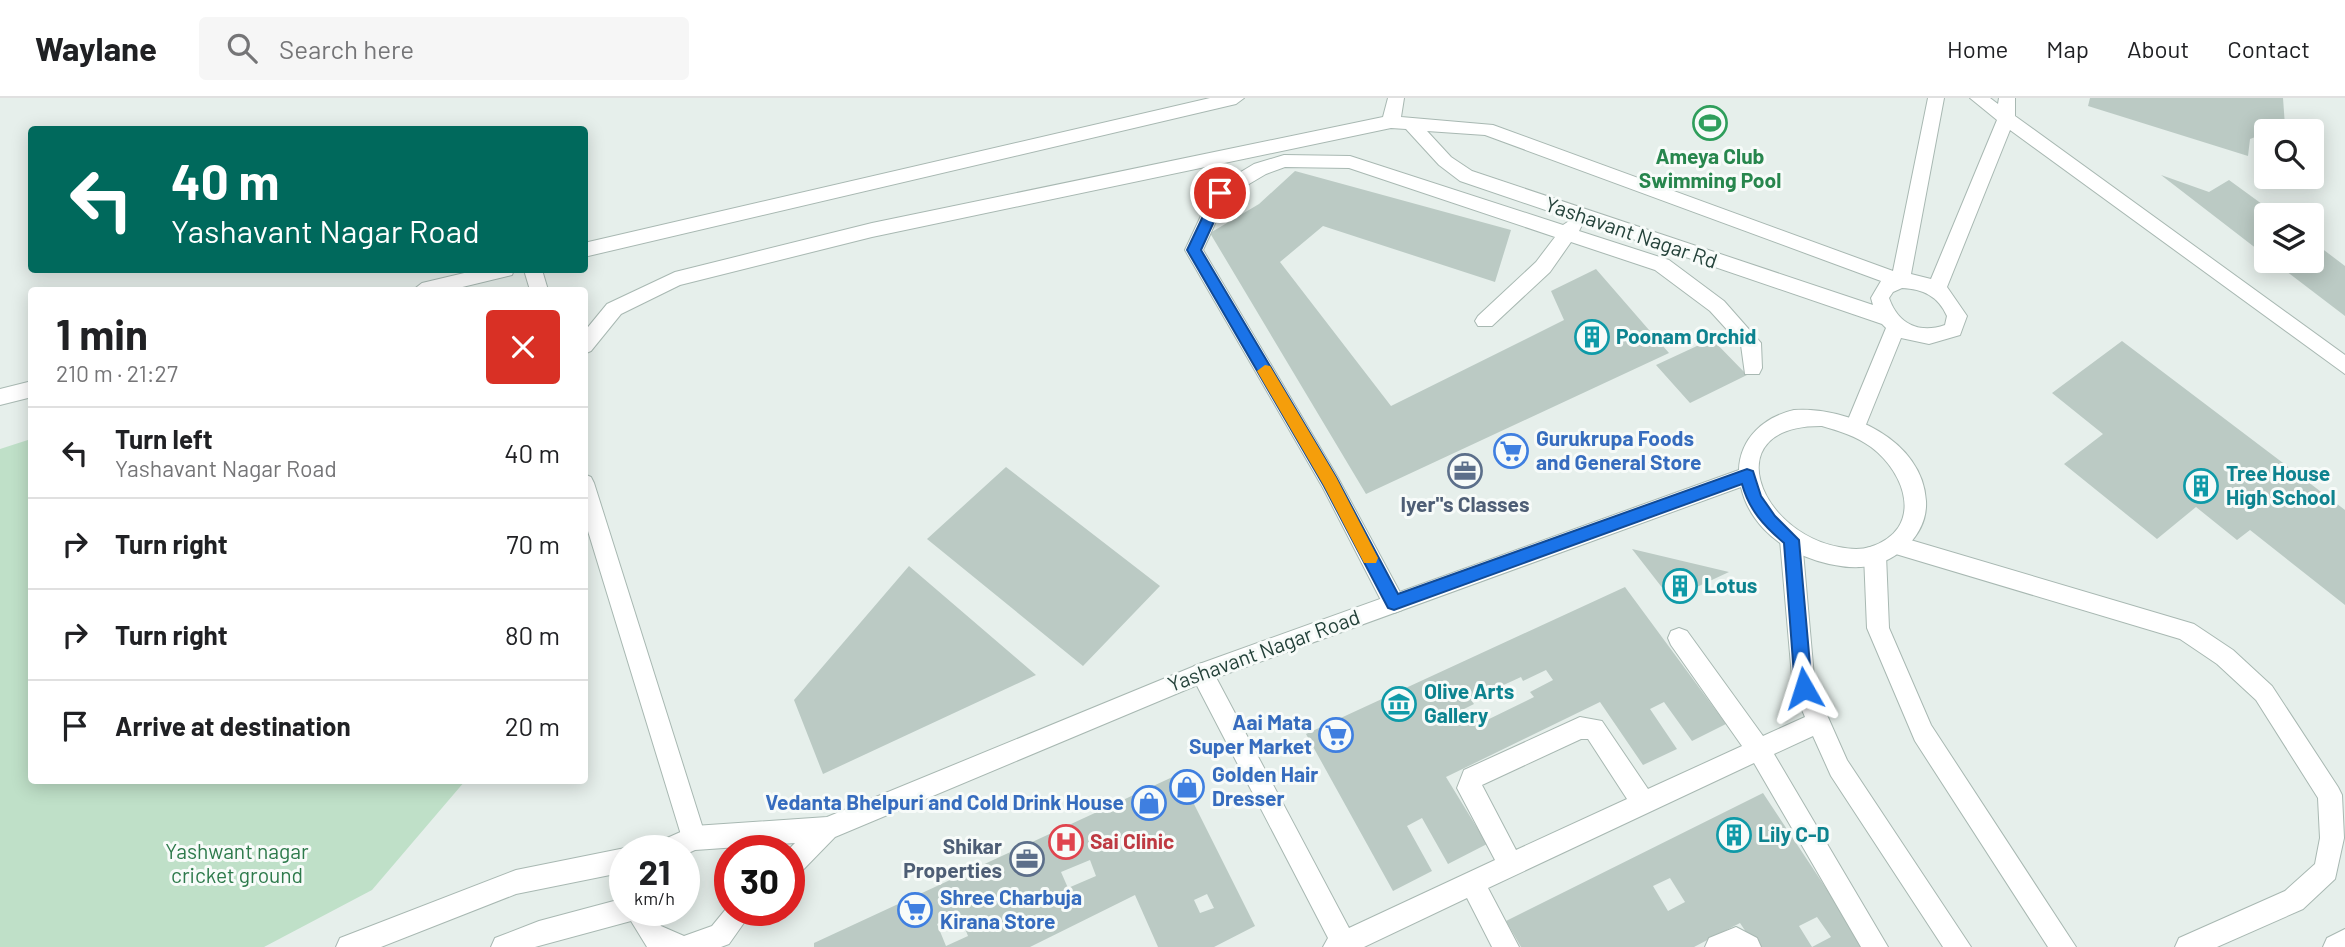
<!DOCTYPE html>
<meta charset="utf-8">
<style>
body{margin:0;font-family:Barlow,sans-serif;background:#f6f6f6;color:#202124;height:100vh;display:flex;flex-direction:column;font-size:26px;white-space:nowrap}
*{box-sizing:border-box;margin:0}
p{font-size:23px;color:#757577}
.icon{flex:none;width:38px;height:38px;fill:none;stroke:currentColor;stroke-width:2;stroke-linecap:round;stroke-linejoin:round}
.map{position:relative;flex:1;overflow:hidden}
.details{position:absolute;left:28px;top:189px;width:560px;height:497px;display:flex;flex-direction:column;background:#fff;border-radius:7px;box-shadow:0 4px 18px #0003}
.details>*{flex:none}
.banner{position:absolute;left:28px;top:28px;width:560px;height:147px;border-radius:7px;box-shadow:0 4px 18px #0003;background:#00695c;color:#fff;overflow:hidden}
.tools{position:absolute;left:2254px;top:21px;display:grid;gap:14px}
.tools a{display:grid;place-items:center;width:70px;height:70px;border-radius:7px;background:#fff;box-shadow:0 4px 18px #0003;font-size:35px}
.speed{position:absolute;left:609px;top:737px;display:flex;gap:14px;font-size:35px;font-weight:700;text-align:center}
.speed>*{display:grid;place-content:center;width:91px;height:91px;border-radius:50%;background:#fff;box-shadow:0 4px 18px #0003;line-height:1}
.speed small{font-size:18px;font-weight:400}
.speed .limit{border:10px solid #d22;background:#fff;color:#111}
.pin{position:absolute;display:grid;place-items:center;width:60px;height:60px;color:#fff;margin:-30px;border:4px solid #fff;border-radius:50%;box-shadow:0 2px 7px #0007}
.me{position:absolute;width:77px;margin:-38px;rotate:354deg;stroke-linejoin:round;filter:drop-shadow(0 0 5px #0008)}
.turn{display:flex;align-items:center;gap:24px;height:147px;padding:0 28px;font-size:32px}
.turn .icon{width:91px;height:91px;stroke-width:2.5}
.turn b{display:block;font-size:49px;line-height:60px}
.round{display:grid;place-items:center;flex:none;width:74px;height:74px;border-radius:7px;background:#f6f6f6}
.headline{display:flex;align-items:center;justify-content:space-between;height:119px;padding:0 28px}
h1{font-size:42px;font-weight:700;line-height:52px}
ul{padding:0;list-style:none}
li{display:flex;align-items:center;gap:21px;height:91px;padding:0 28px;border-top:2px solid #e0e0e0}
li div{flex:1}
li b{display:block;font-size:26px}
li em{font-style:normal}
header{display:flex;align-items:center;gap:42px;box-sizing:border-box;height:98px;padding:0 35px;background:#fff;border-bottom:2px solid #e0e0e0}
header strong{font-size:33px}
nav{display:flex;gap:38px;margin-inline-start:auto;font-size:24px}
.search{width:490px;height:63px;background:#f6f6f6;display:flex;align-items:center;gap:18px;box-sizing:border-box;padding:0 24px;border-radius:7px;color:#757577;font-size:26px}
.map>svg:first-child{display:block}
.green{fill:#bfe0c8}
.building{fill:#bbcac4;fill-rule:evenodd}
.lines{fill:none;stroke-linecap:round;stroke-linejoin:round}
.service-casing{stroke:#a8b8b2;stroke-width:2}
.minor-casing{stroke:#a8b8b2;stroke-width:2}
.tertiary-casing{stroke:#a8b8b2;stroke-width:2}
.service{fill:#fff;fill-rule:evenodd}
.minor{fill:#fff;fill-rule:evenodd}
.tertiary{fill:#fff;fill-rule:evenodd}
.route{fill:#1a73e8;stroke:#114b97;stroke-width:2}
.slow{fill:#f59e0b}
.labels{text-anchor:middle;stroke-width:6;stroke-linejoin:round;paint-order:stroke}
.leisure-label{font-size:21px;font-weight:bold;fill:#27864d;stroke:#f7fbf9}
.street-label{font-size:21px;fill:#24423a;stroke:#f7fbf9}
.culture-label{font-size:21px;font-weight:bold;fill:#0d838f;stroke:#f7fbf9;text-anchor:start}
.shop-label{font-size:21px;font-weight:bold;fill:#366cbe;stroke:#f7fbf9;text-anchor:start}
.service-label{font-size:21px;font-weight:bold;fill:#4e5e75;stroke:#f7fbf9}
.health-label{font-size:21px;font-weight:bold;fill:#be3a42;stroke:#f7fbf9;text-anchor:start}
.park-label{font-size:21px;fill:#2d7a4b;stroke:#f7fbf9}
</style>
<header>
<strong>Waylane</strong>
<div class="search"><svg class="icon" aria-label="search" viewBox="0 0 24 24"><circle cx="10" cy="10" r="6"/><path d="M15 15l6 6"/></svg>Search here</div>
<nav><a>Home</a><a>Map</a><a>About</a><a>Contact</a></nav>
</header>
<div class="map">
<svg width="2345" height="849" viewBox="0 0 2345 849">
<rect width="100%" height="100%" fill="#e6efeb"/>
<path class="green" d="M 31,341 L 32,682 L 465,683 L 372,792 L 264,849 L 0,849 L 0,351 Z"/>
<path class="building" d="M 2090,0 L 2283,0 L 2285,28 L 2250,41 L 2248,58 L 2088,8 Z
M 1295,73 L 1511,132 L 1495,184 L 1323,128 L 1280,164 L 1391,308 L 1564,222 L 1551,193 L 1596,171 L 1669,255 L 1366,396 L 1210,135 L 1259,106 Z
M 2161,77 L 2209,94 L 2229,82 L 2277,117 L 2266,117 L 2266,158 Z
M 2312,143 L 2345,168 L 2345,218 L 2273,163 L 2312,163 Z
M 1712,241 L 1747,277 L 1690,305 L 1656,267 Z
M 2122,243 L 2345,412 L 2345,507 L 2250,432 L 2237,442 L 2196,409 L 2157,441 L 2064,366 L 2103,336 L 2052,295 Z
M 1006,369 L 1160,488 L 1083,568 L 927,441 Z
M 1632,451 L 1729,474 L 1671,501 Z
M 909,468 L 1036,577 L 823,676 L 794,602 Z
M 1625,489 L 1726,626 L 1692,643 L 1664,604 L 1650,611 L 1677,651 L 1643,667 L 1600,604 L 1446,679 L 1487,746 L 1448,766 L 1422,720 L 1407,728 L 1432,773 L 1393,793 L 1306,636 ZM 1546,572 L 1553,582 L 1530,594 L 1534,599 L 1485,623 L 1481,617 L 1460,626 L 1454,616 L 1474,606 L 1471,602 L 1521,579 L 1523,583 Z
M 1179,676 L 1255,828 L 1214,849 L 1158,849 L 1135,797 L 1030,849 L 814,849 L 814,845 ZM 1090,762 L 1096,778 L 1068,790 L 1061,774 ZM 1207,796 L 1214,810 L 1200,815 L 1194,802 ZM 959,815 L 968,838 L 946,848 L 937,826 Z
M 1763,695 L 1865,849 L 1756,849 L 1740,825 L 1694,849 L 1521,849 L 1506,823 ZM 1670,780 L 1685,804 L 1668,813 L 1653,788 ZM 1817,819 L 1831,839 L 1812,849 L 1799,828 Z"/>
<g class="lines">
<g class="service-casing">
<path id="service" d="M 1897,438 L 2194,526 L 2233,552 L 2272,588 L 2338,689 L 2342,697 L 2344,740 L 2335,781 L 2303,811 L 2217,849 L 2175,849 L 2179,840 L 2285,793 L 2315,766 L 2320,740 L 2318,700 L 2256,602 L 2217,566 L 2180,541 L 1889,454 L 1886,447 L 1889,440 Z"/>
</g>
<g class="minor-casing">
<path id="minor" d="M 1210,0 L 1244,0 L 1236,6 L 584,159 L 584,145 Z
M 1388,0 L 1404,0 L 1401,19 L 1493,27 L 1893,173 L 1928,0 L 1944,0 L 1911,176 L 1931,181 L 1997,22 L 1970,0 L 1990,0 L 1998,6 L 1999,0 L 2015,0 L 2015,18 L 2345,257 L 2345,276 L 2010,32 L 1947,189 L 1967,218 L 1960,237 L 1929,246 L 1901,240 L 1865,329 L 1862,335 L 1848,335 L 1845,329 L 1886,230 L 1882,226 L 1580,123 L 1582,127 L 1579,133 L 1669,162 L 1724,203 L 1761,245 L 1762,270 L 1759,276 L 1745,276 L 1741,247 L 1710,213 L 1655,172 L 1571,144 L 1550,174 L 1492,228 L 1478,228 L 1475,223 L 1478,218 L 1536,164 L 1555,139 L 1349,70 L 1285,69 L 1266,76 L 1227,99 L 1203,152 L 1337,378 L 1402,498 L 1405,505 L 1402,512 L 1394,515 L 1386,512 L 1323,390 L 1185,152 L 1214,90 L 1254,66 L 1284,57 L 1350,58 L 1563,127 L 1572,121 L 1460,83 L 1439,67 L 1406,31 L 1391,30 L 872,139 L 680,187 L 621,216 L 591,253 L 584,256 L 584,234 L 607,206 L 675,174 L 872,125 L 1383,19 ZM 1427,33 L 1485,37 L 1881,183 L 1871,200 L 1873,207 L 1472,73 L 1451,59 ZM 1902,190 C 1923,191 1938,198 1947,218 L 1945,227 C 1919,236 1898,226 1889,200 L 1893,194 Z
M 477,172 L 514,172 L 512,177 L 450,192 L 413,192 L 422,185 Z
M 524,172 L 542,172 L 548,192 L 530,192 Z
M 32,283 L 32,299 L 0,307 L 0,291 Z
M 584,376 L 591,379 L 594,385 L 706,740 L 702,748 L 694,752 L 686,748 L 682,740 L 584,420 Z
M 1791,433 L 1798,435 L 1802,442 L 1815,590 L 1847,662 L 1971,849 L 1943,849 L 1831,678 L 1813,638 L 1774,656 L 1888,849 L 1861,849 L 1754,665 L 1488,790 L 1519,849 L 1492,849 L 1467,800 L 1364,849 L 1323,849 L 1328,840 L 1194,582 L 1191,575 L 1194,568 L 1202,565 L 1210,568 L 1349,830 L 1495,762 L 1457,690 L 1464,672 L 1580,619 L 1602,623 L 1648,691 L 1742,648 L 1671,547 L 1668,540 L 1671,533 L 1679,530 L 1687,533 L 1763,638 L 1805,619 L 1793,590 L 1780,442 L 1784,435 ZM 1581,641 L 1588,641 L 1627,701 L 1516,752 L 1482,687 Z
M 1875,448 L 1883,450 L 1886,457 L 1889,530 L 1931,627 L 2076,849 L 2048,849 L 1915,643 L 1867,530 L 1864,457 L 1867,450 Z
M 1736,829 L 1757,840 L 1761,849 L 1705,849 L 1709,840 Z
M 2345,831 L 2345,849 L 2323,849 L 2327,840 Z"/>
</g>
<g class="tertiary-casing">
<path id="tertiary" d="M 1794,312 C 1847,308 1923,342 1926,403 C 1928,438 1894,467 1861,469 C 1842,470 1821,465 1804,458 C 1774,446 1748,421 1741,389 L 1207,583 L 835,739 L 798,777 L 789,780 L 788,752 L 795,745 L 695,752 L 684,757 L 684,752 L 655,752 L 658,744 L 694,728 L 827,719 L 1202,565 L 1739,372 C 1740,340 1764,319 1794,312 ZM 1822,328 C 1839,333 1856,338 1871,349 C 1906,375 1925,431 1870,449 C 1861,452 1848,451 1839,449 C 1758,434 1716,327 1822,328 Z
M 625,750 L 631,752 L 625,752 L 625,774 L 516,796 L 381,849 L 336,849 L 340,840 L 516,772 Z
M 625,800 L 625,812 L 651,812 L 661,828 L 684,838 L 712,828 L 730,806 L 730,812 L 753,812 L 729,846 L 721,849 L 647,849 L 631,823 L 535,849 L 491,849 L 495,840 L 539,823 Z"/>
</g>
<use href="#service" class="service"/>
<use href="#minor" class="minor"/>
<use href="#tertiary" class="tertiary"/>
</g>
<path class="route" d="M 1220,90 L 1227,95 L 1201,152 L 1336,379 L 1398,496 L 1747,371 L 1753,373 L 1761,398 L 1775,418 L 1799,442 L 1812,590 L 1810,596 L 1797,596 L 1795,590 L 1784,445 C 1764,428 1749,412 1742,386 L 1394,512 L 1388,510 L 1324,388 L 1187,152 L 1214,95 Z"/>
<path class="slow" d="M 1265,267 L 1270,268 L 1336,379 L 1378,460 L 1376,465 L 1364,465 L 1324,388 L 1257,273 Z"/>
<defs>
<g id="stadium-ring" transform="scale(1.75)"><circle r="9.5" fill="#f7fbf9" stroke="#2e9e5b" stroke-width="1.5"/><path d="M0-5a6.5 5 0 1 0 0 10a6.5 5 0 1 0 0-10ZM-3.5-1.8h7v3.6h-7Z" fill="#2e9e5b"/></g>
<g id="building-ring" transform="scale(1.75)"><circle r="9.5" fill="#f7fbf9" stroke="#0f9aa8" stroke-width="1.5"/><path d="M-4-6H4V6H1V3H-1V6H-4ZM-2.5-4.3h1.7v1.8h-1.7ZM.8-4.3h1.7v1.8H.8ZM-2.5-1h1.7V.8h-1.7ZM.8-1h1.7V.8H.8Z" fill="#0f9aa8"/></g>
<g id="supermarket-ring" transform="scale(1.75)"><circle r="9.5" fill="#f7fbf9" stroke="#3f7fe0" stroke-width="1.5"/><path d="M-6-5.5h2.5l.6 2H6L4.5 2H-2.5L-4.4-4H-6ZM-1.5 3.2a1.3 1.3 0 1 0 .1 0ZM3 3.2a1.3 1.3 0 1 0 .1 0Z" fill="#3f7fe0"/></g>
<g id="office-ring" transform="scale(1.75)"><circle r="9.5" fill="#f7fbf9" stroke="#5c6f8a" stroke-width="1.5"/><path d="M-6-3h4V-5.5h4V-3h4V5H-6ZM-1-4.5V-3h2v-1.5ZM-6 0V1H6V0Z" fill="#5c6f8a"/></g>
<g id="museum-ring" transform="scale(1.75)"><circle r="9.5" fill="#f7fbf9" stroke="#0f9aa8" stroke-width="1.5"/><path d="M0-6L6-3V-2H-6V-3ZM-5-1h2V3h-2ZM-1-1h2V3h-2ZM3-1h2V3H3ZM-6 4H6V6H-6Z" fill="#0f9aa8"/></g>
<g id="shop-ring" transform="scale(1.75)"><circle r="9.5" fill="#f7fbf9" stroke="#3f7fe0" stroke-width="1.5"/><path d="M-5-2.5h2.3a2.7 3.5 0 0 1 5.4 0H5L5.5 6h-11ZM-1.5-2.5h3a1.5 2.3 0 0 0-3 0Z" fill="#3f7fe0"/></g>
<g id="hospital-ring" transform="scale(1.75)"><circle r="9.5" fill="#f7fbf9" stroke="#e0444e" stroke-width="1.5"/><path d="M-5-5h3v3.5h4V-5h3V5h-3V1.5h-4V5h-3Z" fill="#e0444e"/></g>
</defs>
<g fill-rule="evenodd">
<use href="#stadium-ring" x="1710" y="25"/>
<use href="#building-ring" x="1592" y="239"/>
<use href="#supermarket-ring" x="1511" y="353"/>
<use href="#office-ring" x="1465" y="373"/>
<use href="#building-ring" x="2201" y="388"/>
<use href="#building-ring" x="1680" y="488"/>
<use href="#museum-ring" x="1399" y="606"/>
<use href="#supermarket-ring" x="1336" y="637"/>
<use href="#shop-ring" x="1187" y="689"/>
<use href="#shop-ring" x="1149" y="705"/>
<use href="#building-ring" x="1734" y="737"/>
<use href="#hospital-ring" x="1066" y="744"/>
<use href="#office-ring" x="1027" y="761"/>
<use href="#supermarket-ring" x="915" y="812"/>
</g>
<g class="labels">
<g class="leisure-label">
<text x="1710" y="66">Ameya Club<tspan x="1710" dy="24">Swimming Pool</tspan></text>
</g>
<g class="street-label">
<text transform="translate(1631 135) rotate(19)" y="7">Yashavant Nagar Rd</text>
<text transform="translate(1264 553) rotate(-20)" y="7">Yashavant Nagar Road</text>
</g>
<g class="culture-label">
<text x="1616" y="246">Poonam Orchid</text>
<text x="2226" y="383">Tree House<tspan x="2226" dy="24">High School</tspan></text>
<text x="1704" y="495">Lotus</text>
<text x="1424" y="601">Olive Arts<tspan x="1424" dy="24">Gallery</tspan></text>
<text x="1758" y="744">Lily C-D</text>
</g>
<g class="shop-label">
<text x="1536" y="348">Gurukrupa Foods<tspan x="1536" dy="24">and General Store</tspan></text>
<text x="1312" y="632" text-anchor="end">Aai Mata<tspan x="1312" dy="24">Super Market</tspan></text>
<text x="1212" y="684">Golden Hair<tspan x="1212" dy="24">Dresser</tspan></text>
<text x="1124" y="712" text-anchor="end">Vedanta Bhelpuri and Cold Drink House</text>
<text x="940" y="807">Shree Charbuja<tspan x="940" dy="24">Kirana Store</tspan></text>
</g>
<g class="service-label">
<text x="1465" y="414">Iyer"s Classes</text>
<text x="1002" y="756" text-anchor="end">Shikar<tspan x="1002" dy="24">Properties</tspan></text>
</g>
<g class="health-label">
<text x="1090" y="751">Sai Clinic</text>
</g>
<g class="park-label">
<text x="237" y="761">Yashwant nagar<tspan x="237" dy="24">cricket ground</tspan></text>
</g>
</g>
</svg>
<div class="tools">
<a><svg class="icon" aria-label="search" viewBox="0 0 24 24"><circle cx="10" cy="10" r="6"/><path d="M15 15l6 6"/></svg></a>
<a><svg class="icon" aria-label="layers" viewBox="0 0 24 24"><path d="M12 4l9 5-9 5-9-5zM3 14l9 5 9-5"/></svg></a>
</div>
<div class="speed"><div>21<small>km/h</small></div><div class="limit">30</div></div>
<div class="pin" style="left:1220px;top:95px;background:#d93025"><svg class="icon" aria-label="arrive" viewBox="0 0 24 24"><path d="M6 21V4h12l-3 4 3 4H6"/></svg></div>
<svg class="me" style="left:1804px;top:590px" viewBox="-20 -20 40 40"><path d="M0-17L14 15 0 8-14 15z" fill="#1a73e8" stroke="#fff" stroke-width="4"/></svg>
<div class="banner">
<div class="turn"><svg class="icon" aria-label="left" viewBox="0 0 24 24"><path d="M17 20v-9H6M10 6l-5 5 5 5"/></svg><div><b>40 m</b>Yashavant Nagar Road</div></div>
</div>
<section class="details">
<div class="headline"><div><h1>1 min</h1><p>210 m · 21:27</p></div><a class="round" style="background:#d93025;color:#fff"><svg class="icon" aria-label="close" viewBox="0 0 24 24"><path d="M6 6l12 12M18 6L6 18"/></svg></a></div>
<ul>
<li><svg class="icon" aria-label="left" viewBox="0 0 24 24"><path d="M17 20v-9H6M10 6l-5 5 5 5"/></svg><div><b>Turn left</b><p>Yashavant Nagar Road</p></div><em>40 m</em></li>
<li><svg class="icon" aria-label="right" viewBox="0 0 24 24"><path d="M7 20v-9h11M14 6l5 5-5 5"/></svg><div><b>Turn right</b></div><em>70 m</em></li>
<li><svg class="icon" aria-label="right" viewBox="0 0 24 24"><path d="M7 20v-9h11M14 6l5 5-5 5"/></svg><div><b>Turn right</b></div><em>80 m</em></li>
<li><svg class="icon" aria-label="arrive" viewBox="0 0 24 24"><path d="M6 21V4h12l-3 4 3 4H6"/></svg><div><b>Arrive at destination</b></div><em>20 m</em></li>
</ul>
</section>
</div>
